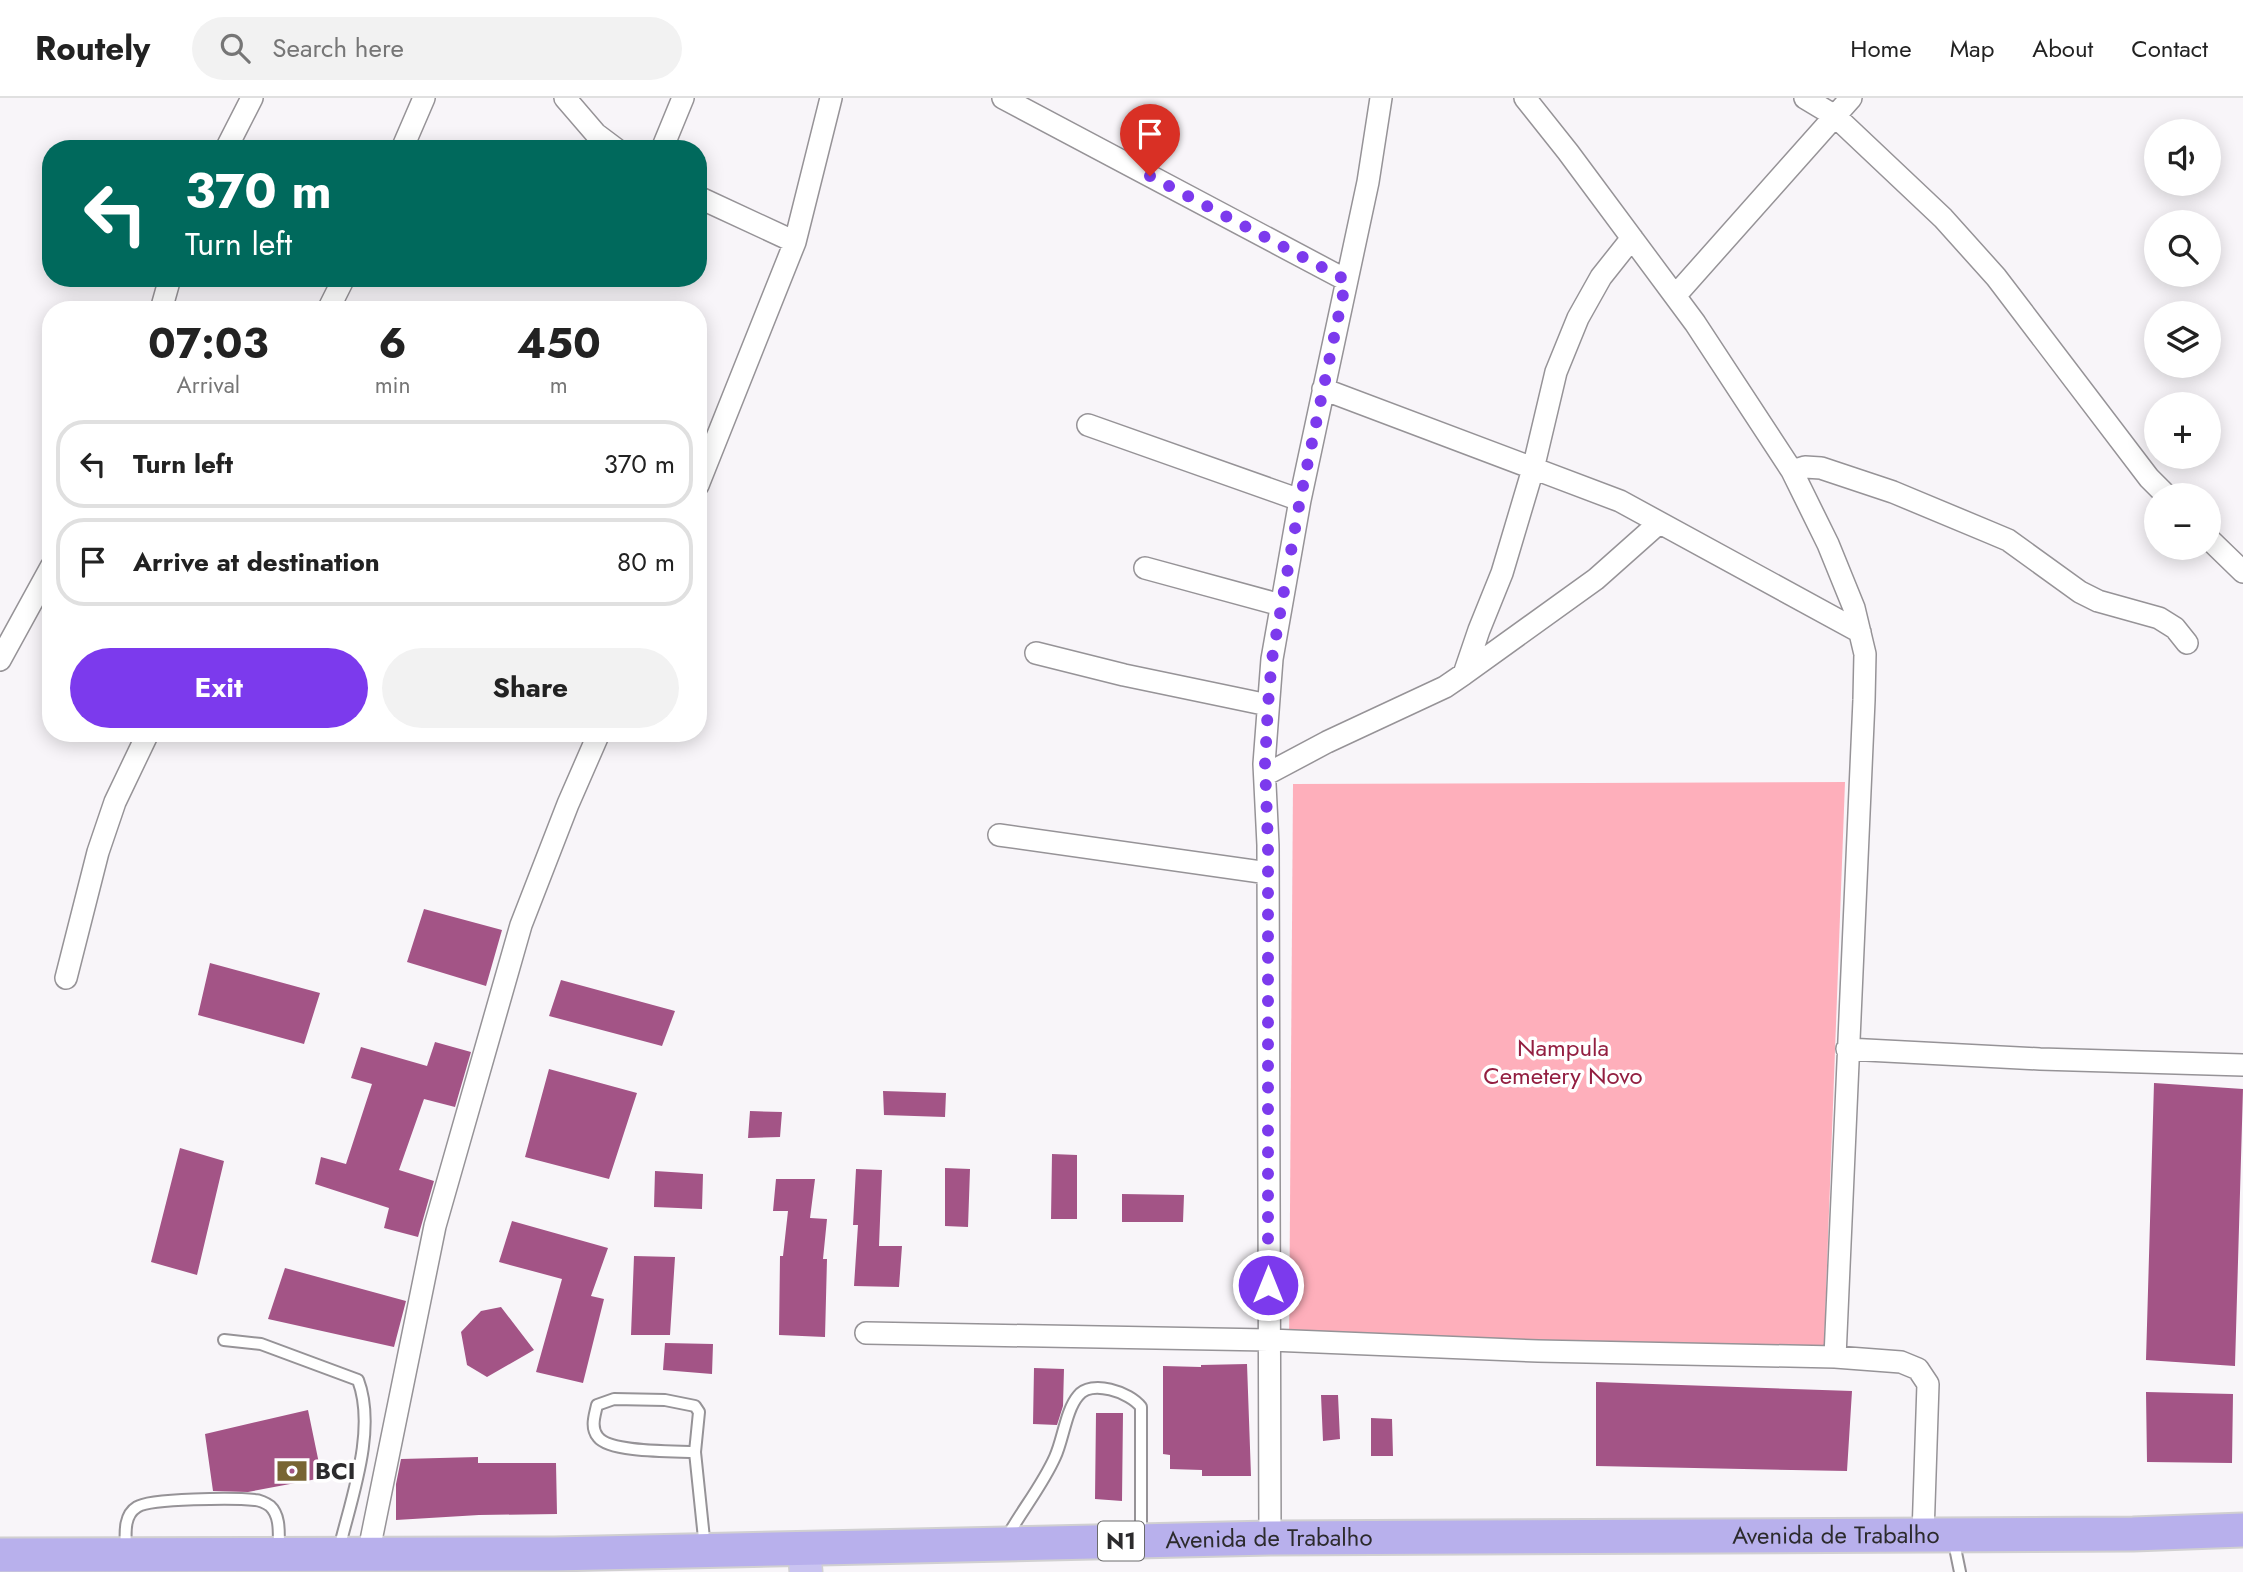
<!DOCTYPE html>
<meta charset="utf-8">
<style>
body{margin:0;font-family:Jost,sans-serif;background:#f2f2f2;color:#222;height:100vh;display:flex;flex-direction:column;font-size:26px;white-space:nowrap}
*{box-sizing:border-box;margin:0}
p{font-size:23px;color:#767676}
.icon{flex:none;width:38px;height:38px;fill:none;stroke:currentColor;stroke-width:2;stroke-linecap:round;stroke-linejoin:round}
.map{position:relative;flex:1;overflow:hidden}
.drawer{position:absolute;left:42px;top:203px;width:665px;height:441px;display:flex;flex-direction:column;background:#fff;border-radius:28px;box-shadow:0 4px 18px #0003}
.drawer>*{flex:none}
.guide{position:absolute;left:42px;top:42px;width:665px;height:147px;border-radius:28px;box-shadow:0 4px 18px #0003;background:#00695c;color:#fff;overflow:hidden}
.fabs{position:absolute;left:2144px;top:21px;display:grid;gap:14px}
.fabs a{display:grid;place-items:center;width:77px;height:77px;border-radius:50%;background:#fff;box-shadow:0 4px 18px #0003;font-size:35px}
.pin{position:absolute;display:grid;place-items:center;width:60px;height:60px;color:#fff;margin:-72px -30px;border-radius:50% 50% 50% 0;rotate:-45deg;box-shadow:0 0 7px #0007}
.pin .icon{rotate:45deg}
.me{position:absolute;width:77px;margin:-38px;rotate:0deg;stroke-linejoin:round;filter:drop-shadow(0 0 5px #0008)}
.turn{display:flex;align-items:center;gap:24px;height:147px;padding:0 28px;font-size:32px}
.turn .icon{width:91px;height:91px;stroke-width:2.5}
.turn b{display:block;font-size:49px;line-height:60px}
.eta{display:flex;justify-content:space-evenly;align-items:center;height:119px;text-align:center}
.eta b{font-size:42px;font-weight:700;line-height:49px}
.cta{display:flex;gap:14px;margin-top:auto;padding:14px 28px}
.cta a{flex:1;height:80px;border-radius:42px;background:#7c3aed;color:#fff;font-size:28px;font-weight:700;line-height:80px;text-align:center}
.cta a+a{background:#f2f2f2;color:#222}
ul{padding:0;list-style:none}
li{display:flex;align-items:center;gap:21px;height:88px;margin:0 14px 10px;padding:0 14px;border:4px solid #e0e0e0;border-radius:28px}
li div{flex:1}
li b{display:block;font-size:26px}
li em{font-style:normal}
header{display:flex;align-items:center;gap:42px;box-sizing:border-box;height:98px;padding:0 35px;background:#fff;border-bottom:2px solid #e0e0e0}
header strong{font-size:33px}
nav{display:flex;gap:38px;margin-inline-start:auto;font-size:24px}
.search{width:490px;height:63px;background:#f2f2f2;display:flex;align-items:center;gap:18px;box-sizing:border-box;padding:0 24px;border-radius:38px;color:#767676;font-size:26px}
.map>svg:first-child{display:block}
.green{fill:#feafbb}
.building{fill:#a35486}
.lines{fill:none;stroke-linecap:round;stroke-linejoin:round}
.service-casing{stroke:#969397;stroke-width:14}
.minor-casing{stroke:#969397;stroke-width:24}
.primary-casing{stroke:#d1d0d1;stroke-width:35}
.trunk-casing{stroke:#d1d0d1;stroke-width:37}
.service{stroke:#fff;stroke-width:10}
.minor{stroke:#fff;stroke-width:21}
.primary{stroke:#cac4f1;stroke-width:32}
.trunk{stroke:#b8b0ec;stroke-width:33}
.route{stroke:#7c3aed;stroke-width:12;stroke-dasharray:0 21.6}
.labels{text-anchor:middle;stroke-width:7;stroke-linejoin:round;paint-order:stroke}
.shield{fill:#fff;stroke:#6b6b6c;stroke-width:2}
.shield-label{font-size:23px;font-weight:bold;fill:#2c2b2d}
.park-label{font-size:24px;fill:#931f41;stroke:#fff}
.poi-label{font-size:24px;font-weight:bold;fill:#2c2b2d;stroke:#fff;text-anchor:start}
.street-label{font-size:24px;fill:#2c2b2d;stroke:#fff}
</style>
<header>
<strong>Routely</strong>
<div class="search"><svg class="icon" aria-label="search" viewBox="0 0 24 24"><circle cx="10" cy="10" r="6"/><path d="M15 15l6 6"/></svg>Search here</div>
<nav><a>Home</a><a>Map</a><a>About</a><a>Contact</a></nav>
</header>
<div class="map">
<svg width="2243" height="1474" viewBox="0 0 2243 1474">
<rect width="100%" height="100%" fill="#f8f5f9"/>
<path class="green" d="M 1845,684 L 1824,1248 L 1289,1252 L 1293,686 Z"/>
<path class="building" d="M 424,811 L 502,832 L 486,888 L 407,864 Z
M 210,865 L 320,895 L 304,946 L 198,917 Z
M 561,882 L 675,913 L 662,948 L 549,918 Z
M 435,944 L 471,954 L 455,1009 L 424,1001 L 399,1072 L 434,1083 L 418,1139 L 384,1130 L 389,1110 L 315,1086 L 321,1059 L 346,1066 L 372,986 L 351,980 L 361,949 L 427,968 Z
M 549,971 L 637,995 L 609,1081 L 525,1059 Z
M 2154,985 L 2243,991 L 2235,1268 L 2146,1262 Z
M 883,993 L 946,995 L 945,1019 L 884,1017 Z
M 750,1013 L 782,1014 L 780,1039 L 748,1040 Z
M 180,1050 L 224,1063 L 197,1177 L 151,1164 Z
M 1052,1056 L 1077,1057 L 1077,1121 L 1051,1121 Z
M 945,1070 L 970,1071 L 968,1129 L 945,1128 Z
M 856,1071 L 882,1072 L 879,1148 L 902,1148 L 899,1189 L 854,1188 L 858,1127 L 853,1127 Z
M 655,1073 L 703,1076 L 702,1111 L 654,1109 Z
M 776,1081 L 815,1081 L 810,1120 L 827,1121 L 823,1161 L 827,1161 L 825,1239 L 779,1237 L 780,1158 L 783,1158 L 788,1113 L 773,1113 Z
M 1122,1096 L 1184,1097 L 1183,1124 L 1122,1124 Z
M 512,1123 L 608,1150 L 591,1198 L 604,1201 L 583,1285 L 536,1274 L 562,1181 L 499,1164 Z
M 634,1158 L 675,1159 L 670,1237 L 631,1237 Z
M 285,1170 L 406,1203 L 394,1249 L 268,1221 Z
M 501,1209 L 534,1252 L 487,1279 L 467,1267 L 461,1234 L 481,1213 Z
M 665,1245 L 713,1246 L 712,1276 L 663,1272 Z
M 1247,1266 L 1251,1378 L 1202,1378 L 1202,1372 L 1170,1371 L 1170,1357 L 1163,1356 L 1163,1268 L 1201,1269 L 1201,1267 Z
M 1034,1270 L 1064,1271 L 1063,1308 L 1057,1327 L 1033,1326 Z
M 1596,1284 L 1852,1293 L 1847,1373 L 1596,1368 Z
M 2146,1294 L 2233,1296 L 2232,1365 L 2147,1364 Z
M 1321,1297 L 1338,1297 L 1340,1341 L 1323,1343 Z
M 308,1312 L 322,1380 L 248,1394 L 213,1393 L 205,1336 Z
M 1096,1315 L 1123,1315 L 1122,1403 L 1095,1401 Z
M 1371,1320 L 1392,1321 L 1393,1358 L 1371,1358 Z
M 478,1359 L 478,1365 L 556,1365 L 557,1416 L 479,1417 L 396,1422 L 396,1386 L 401,1361 Z"/>
<g class="lines">
<g class="service-casing">
<path id="service" d="M 224,1242 L 261,1246 L 358,1282 C 377,1332 351,1401 339,1451
M 695,1354 C 674,1353 610,1355 598,1339 C 590,1329 595,1317 597,1307 L 614,1301 L 665,1302 L 695,1308 L 699,1314 L 695,1354 L 705,1450
M 1007,1439 C 1022,1412 1042,1388 1055,1359 C 1063,1342 1066,1312 1078,1298 C 1091,1281 1130,1294 1141,1309 L 1141,1440
M 1953,1440 L 1960,1474
M 126,1454 C 126,1440 122,1418 137,1409 C 150,1400 236,1400 255,1402 C 259,1402 266,1405 270,1408 C 282,1419 278,1440 279,1454"/>
</g>
<g class="minor-casing">
<path id="minor" d="M 565,0 L 596,36 L 616,51
M 1003,0 L 1346,182
M 1525,0 L 1568,54 L 1695,225 L 1792,373 L 1828,446 L 1854,510 L 1865,556 L 1864,602 L 1835,1259
M 1805,0 L 1835,18 L 1943,120 L 1996,179 L 2149,380 L 2166,397
M 226,51 L 252,0
M 402,51 L 424,0
M 662,51 L 683,0
M 698,99 L 795,144
M 1675,198 L 1851,0
M 161,212 L 170,180
M 328,212 L 344,180
M 1323,291 L 1620,403 L 1860,534
M 1088,327 L 1300,402
M 1792,373 L 1805,369 L 1821,370 L 1893,394 L 1989,434 L 2008,442 L 2080,494 L 2098,503 L 2159,520 L 2175,530 L 2187,545
M 698,387 L 795,144 L 831,0
M 2208,440 L 2243,474
M 1145,470 L 1281,507
M 1036,555 L 1124,577 L 1268,607
M 0,562 L 51,469
M 1464,576 L 1596,481 L 1659,425
M 1265,677 L 1327,644 L 1445,589 L 1464,576 L 1479,532 L 1502,475 L 1533,371 L 1556,274 L 1578,220 L 1601,179 L 1632,140
M 999,737 L 1268,775
M 66,880 L 98,754 L 115,704 L 148,635
M 1847,951 L 2040,961 L 2243,967
M 866,1235 L 1268,1242 L 1538,1253 L 1835,1259 L 1901,1264 L 1918,1271 L 1928,1286 L 1923,1437
M 1270,1440 L 1268,747 L 1264,666 L 1272,561 L 1300,402 L 1368,84 L 1381,0
M 368,1457 L 435,1128 L 521,827 L 568,706 L 599,635"/>
</g>
<g class="primary-casing">
<path id="primary" d="M 804,1450 L 806,1474"/>
</g>
<g class="trunk-casing">
<g id="trunk">
<path id="s1" d="M 0,1457 L 554,1456 L 1270,1440 L 2133,1436 L 2243,1432"/>
</g>
</g>
<use href="#service" class="service"/>
<use href="#minor" class="minor"/>
<use href="#primary" class="primary"/>
<use href="#trunk" class="trunk"/>
</g>
<g class="lines">
<path class="route" d="M 1150,78 L 1346,182 L 1300,402 L 1272,561 L 1268,607 L 1265,666 L 1268,747 L 1268,1187"/>
</g>
<defs>
<g id="bank-bare" transform="scale(2.415)"><path d="M-6-4H6V4H-6ZM0-2.3a2.3 2.3 0 1 0 0 4.6a2.3 2.3 0 1 0 0-4.6Z" fill="#786533" stroke="#fff" stroke-width="2.5" paint-order="stroke"/></g>
</defs>
<g fill-rule="evenodd">
<use href="#bank-bare" x="292" y="1373"/>
</g>
<g class="labels">
<rect class="shield" x="1098" y="1423.5" width="46" height="39" rx="5"/>
<g class="shield-label">
<text x="1121" y="1451">N1</text>
</g>
<g class="park-label">
<text x="1563" y="958">Nampula<tspan x="1563" dy="28">Cemetery Novo</tspan></text>
</g>
<g class="poi-label">
<text x="315" y="1381">BCI</text>
</g>
<g class="street-label">
<text dy="8" stroke="none"><textPath href="#s1" startOffset="1836">Avenida de Trabalho</textPath></text>
<text dy="8" stroke="none"><textPath href="#s1" startOffset="1269">Avenida de Trabalho</textPath></text>
</g>
</g>
</svg>
<div class="fabs">
<a><svg class="icon" aria-label="sound" viewBox="0 0 24 24"><path d="M4 9h4l5-4v14l-5-4H4zM17 9q2 3 0 6"/></svg></a>
<a><svg class="icon" aria-label="search" viewBox="0 0 24 24"><circle cx="10" cy="10" r="6"/><path d="M15 15l6 6"/></svg></a>
<a><svg class="icon" aria-label="layers" viewBox="0 0 24 24"><path d="M12 4l9 5-9 5-9-5zM3 14l9 5 9-5"/></svg></a>
<a>+</a>
<a>−</a>
</div>
<div class="pin" style="left:1150px;top:78px;background:#d93025"><svg class="icon" aria-label="arrive" viewBox="0 0 24 24"><path d="M6 21V4h12l-3 4 3 4H6"/></svg></div>
<svg class="me" style="left:1268px;top:1187px" viewBox="-20 -20 40 40"><circle r="17" fill="#7c3aed" stroke="#fff" stroke-width="3"/><path d="M0-11L8 9 0 5-8 9z" fill="#fff"/></svg>
<div class="guide">
<div class="turn"><svg class="icon" aria-label="left" viewBox="0 0 24 24"><path d="M17 20v-9H6M10 6l-5 5 5 5"/></svg><div><b>370 m</b>Turn left</div></div>
</div>
<section class="drawer">
<div class="eta">
<div><b>07:03</b><p>Arrival</p></div>
<div><b>6</b><p>min</p></div>
<div><b>450</b><p>m</p></div>
</div>
<ul>
<li><svg class="icon" aria-label="left" viewBox="0 0 24 24"><path d="M17 20v-9H6M10 6l-5 5 5 5"/></svg><div><b>Turn left</b></div><em>370 m</em></li>
<li><svg class="icon" aria-label="arrive" viewBox="0 0 24 24"><path d="M6 21V4h12l-3 4 3 4H6"/></svg><div><b>Arrive at destination</b></div><em>80 m</em></li>
</ul>
<div class="cta"><a>Exit</a><a>Share</a></div>
</section>
</div>
